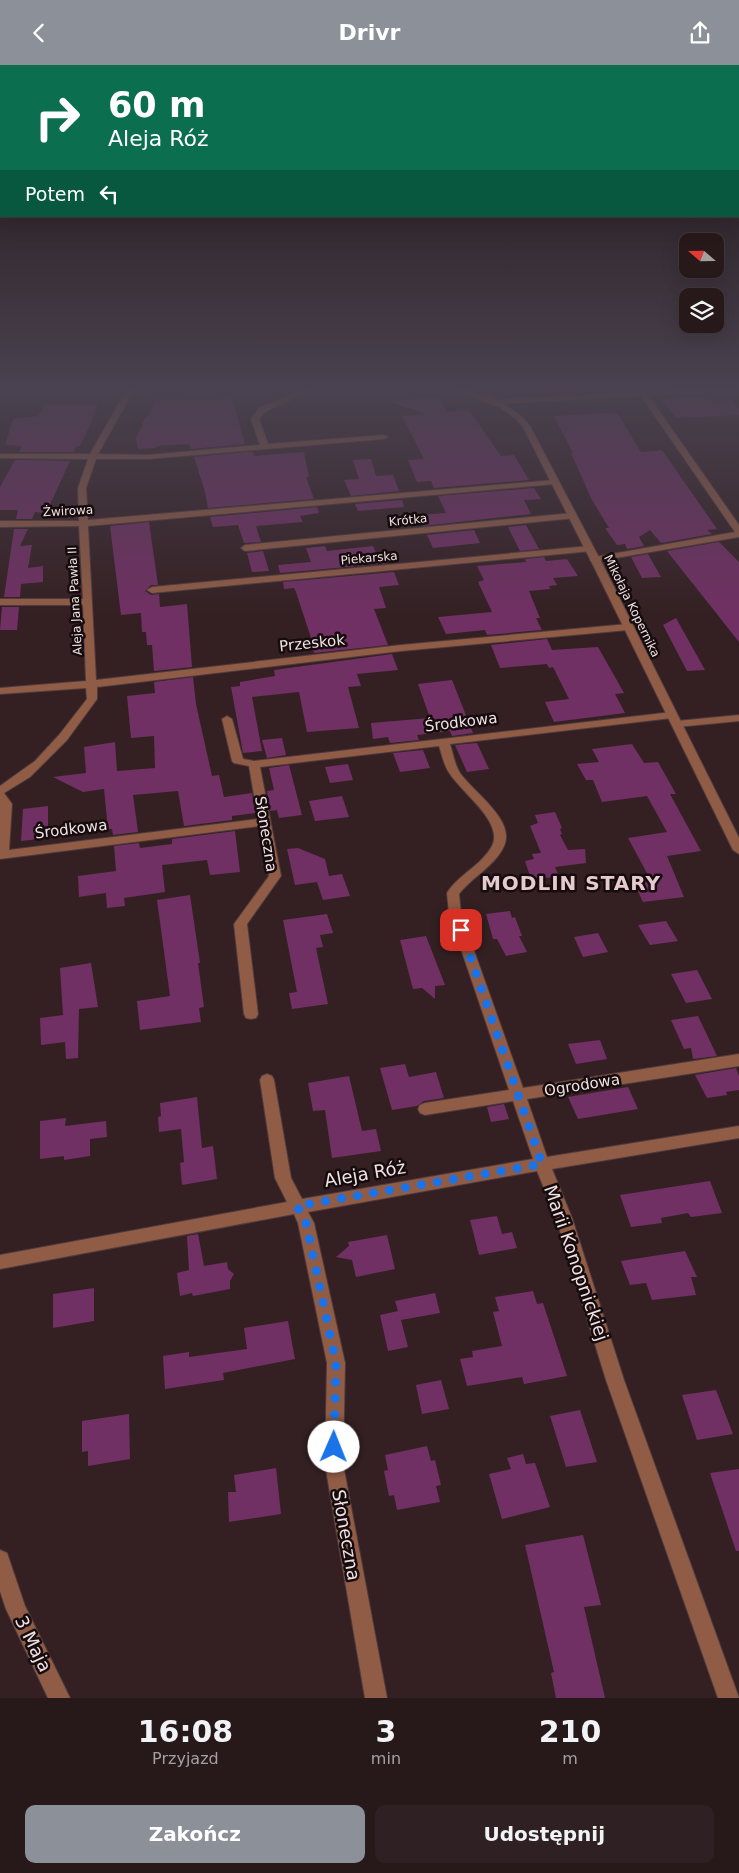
<!DOCTYPE html>
<html lang="pl">
<meta charset="utf-8">
<style>
body{margin:0;font-family:"DejaVu Sans",sans-serif;background:#2f2123;color:#f1f3f6;height:100vh;display:flex;flex-direction:column;font-size:19px;white-space:nowrap}
*{box-sizing:border-box;margin:0}
p{font-size:16px;color:#a4a0a2}
.icon{flex:none;width:28px;height:28px;fill:none;stroke:currentColor;stroke-width:2;stroke-linecap:round;stroke-linejoin:round}
.map{position:relative;height:1633px;overflow:hidden}
.details{display:flex;flex-direction:column;background:#27181a;flex:1}
.details>*{flex:none}
.hud{position:absolute;left:0px;top:0px;width:740px;height:152px;box-shadow:0 5px 20px #0002,0 0 0 1px #433739;background:#0b6e4f;color:#fff;overflow:hidden}
.needle{width:32px;rotate:290deg}
.tools{position:absolute;left:679px;top:168px;display:grid;gap:10px}
.tools a{display:grid;place-items:center;width:45px;height:45px;border-radius:10px;background:#27181a;box-shadow:0 5px 20px #0002,0 0 0 1px #433739;font-size:25px}
.pin{position:absolute;display:grid;place-items:center;width:42px;height:42px;color:#fff;margin:-21px;border-radius:10px;box-shadow:0 2px 8px #0006}
.me{position:absolute;width:55px;margin:-28px;rotate:1deg;stroke-linejoin:round;filter:drop-shadow(0 0 4px #0008)}
.turn{display:flex;align-items:center;gap:18px;height:105px;padding:0 25px;font-size:22px}
.turn .icon{width:65px;height:65px;stroke-width:2.5}
.turn b{display:block;font-size:35px;line-height:42px}
.then{display:flex;align-items:center;height:48px;padding:0 25px;background:#0003;gap:10px;font-size:19px}
.eta{display:flex;justify-content:space-evenly;align-items:center;height:85px;text-align:center}
.eta b{font-size:30px;font-weight:600;line-height:35px}
.primary-button{display:flex;gap:10px;margin-top:auto;padding:10px 25px}
.primary-button a{flex:1;height:58px;border-radius:10px;background:#8c9099;color:#fff;font-size:20px;font-weight:600;line-height:58px;text-align:center}
.primary-button a+a{background:#2f2123;color:#f1f3f6}
header{display:flex;justify-content:space-between;align-items:center;height:65px;padding:0 25px;background:#8c9099;color:#fff;font-size:22px;font-weight:600}
.map>svg:first-child{display:block}
.building{fill:#703063}
.lines{fill:none;stroke-linecap:round;stroke-linejoin:round}
.minor-casing{stroke:#4e3b3e;stroke-width:2}
.tertiary-casing{stroke:#4e3b3e;stroke-width:2}
.minor{fill:#915c45;fill-rule:evenodd}
.tertiary{fill:#915c45;fill-rule:evenodd}
.route{stroke:#1a73e8;stroke-width:9;stroke-dasharray:0 16.2}
.labels{text-anchor:middle;stroke-width:5;stroke-linejoin:round;paint-order:stroke}
.far-street-label{font-size:12px;fill:#f0e1e3;stroke:#160c0e}
.street-label{font-size:15px;fill:#f0e1e3;stroke:#160c0e}
.near-street-label{font-size:18px;fill:#f0e1e3;stroke:#160c0e}
.district-label{font-size:20px;font-weight:bold;letter-spacing:1px;fill:#e6cacd;stroke:#160c0e}
</style>
<header><svg class="icon" aria-label="back" viewBox="0 0 24 24"><path d="M15 5l-7 7 7 7"/></svg>Drivr<svg class="icon" aria-label="share" viewBox="0 0 24 24"><path d="M12 15V3M7 8l5-5 5 5M5 13v7h14v-7"/></svg></header>
<div class="map">
<svg width="739" height="1633" viewBox="0 0 739 1633">
<rect width="100%" height="100%" fill="#342023"/>
<path class="building" d="M 231,330 L 245,379 L 191,384 L 189,379 L 155,381 L 156,383 L 138,384 L 136,373 L 145,353 L 149,350 L 156,334 L 220,335 Z
M 438,332 L 447,347 L 468,344 L 501,391 L 514,390 L 529,415 L 434,423 L 431,416 L 417,417 L 408,395 L 424,394 L 402,351 L 425,349 L 387,336 Z
M 708,332 L 712,336 L 732,335 L 739,344 L 739,350 L 676,353 L 662,334 Z
M 45,339 L 98,340 L 95,345 L 97,345 L 80,381 L 76,381 L 74,387 L 19,387 L 22,381 L 5,380 L 13,354 L 38,351 Z
M 606,348 L 618,349 L 641,387 L 662,385 L 717,464 L 707,465 L 712,469 L 661,478 L 650,465 L 639,472 L 644,481 L 627,484 L 625,479 L 617,480 L 605,463 L 609,463 L 592,435 L 571,388 L 573,388 L 554,351 Z
M 247,387 L 253,387 L 254,391 L 304,387 L 309,412 L 306,412 L 314,434 L 208,443 L 205,427 L 194,392 Z
M 371,394 L 376,411 L 393,410 L 399,426 L 351,431 L 344,415 L 359,414 L 353,395 Z
M 15,395 L 70,396 L 46,448 L 35,447 L 32,454 L 16,454 L 18,445 L 0,445 L 0,422 Z
M 534,423 L 541,434 L 524,435 L 531,449 L 423,461 L 418,450 L 446,448 L 438,431 Z
M 402,435 L 404,442 L 358,446 L 355,439 Z
M 317,442 L 319,448 L 300,451 L 303,457 L 256,461 L 261,477 L 244,478 L 238,460 L 213,462 L 210,452 Z
M 149,457 L 158,520 L 151,520 L 145,526 L 151,530 L 159,529 L 160,542 L 187,539 L 192,602 L 154,606 L 152,580 L 147,580 L 146,567 L 142,567 L 141,548 L 121,550 L 110,461 Z
M 526,460 L 539,484 L 520,486 L 508,462 Z
M 14,464 L 28,464 L 20,481 L 32,480 L 28,503 L 43,501 L 43,517 L 21,519 L 20,532 L 4,532 Z
M 474,465 L 480,478 L 433,483 L 427,470 Z
M 719,477 L 739,497 L 739,577 L 667,486 Z
M 325,481 L 327,486 L 373,481 L 376,488 L 386,487 L 390,498 L 280,508 L 278,500 L 311,497 L 306,483 Z
M 263,486 L 269,506 L 252,507 L 247,488 Z
M 648,489 L 661,512 L 642,513 L 631,492 Z
M 544,492 L 546,496 L 567,494 L 578,511 L 553,513 L 557,520 L 549,521 L 550,524 L 529,526 L 540,553 L 536,553 L 542,565 L 487,570 L 485,565 L 446,569 L 438,552 L 492,547 L 478,517 L 484,515 L 477,501 L 526,497 L 525,494 Z
M 394,507 L 399,520 L 379,522 L 386,543 L 374,544 L 388,580 L 314,588 L 311,576 L 312,576 L 296,527 L 294,523 L 284,524 L 283,517 Z
M 2,542 L 19,542 L 17,565 L 0,565 Z
M 676,553 L 705,605 L 687,606 L 663,560 Z
M 547,574 L 552,585 L 598,582 L 624,628 L 615,629 L 625,648 L 554,657 L 545,637 L 569,634 L 553,602 L 549,603 L 547,599 L 500,603 L 491,580 Z
M 392,589 L 398,605 L 357,609 L 361,621 L 348,622 L 359,663 L 307,667 L 299,627 L 252,632 L 262,686 L 243,688 L 231,622 L 240,621 L 240,617 L 275,611 L 274,605 Z
M 193,612 L 196,639 L 212,711 L 219,710 L 224,732 L 252,728 L 255,748 L 232,751 L 232,755 L 184,761 L 178,726 L 133,730 L 138,767 L 113,770 L 112,764 L 108,764 L 104,724 L 83,727 L 53,712 L 86,708 L 84,682 L 115,677 L 117,706 L 155,703 L 154,671 L 131,673 L 127,631 L 155,628 L 154,617 Z
M 452,615 L 473,668 L 452,671 L 450,666 L 417,670 L 419,675 L 390,678 L 388,672 L 373,674 L 371,658 L 430,653 L 418,619 Z
M 282,673 L 286,690 L 267,693 L 262,675 Z
M 477,678 L 489,704 L 467,707 L 455,680 Z
M 632,679 L 644,698 L 658,697 L 676,729 L 670,729 L 701,786 L 667,791 L 684,832 L 643,837 L 632,814 L 649,812 L 628,773 L 667,767 L 647,731 L 602,737 L 593,715 L 586,715 L 577,699 L 599,697 L 592,684 Z
M 423,685 L 430,703 L 400,707 L 393,688 Z
M 348,699 L 353,715 L 330,718 L 325,702 Z
M 289,700 L 302,750 L 279,753 L 277,745 L 270,746 L 267,726 L 274,725 L 269,703 Z
M 342,731 L 349,752 L 315,756 L 309,736 Z
M 48,741 L 48,773 L 21,776 L 23,744 Z
M 555,747 L 562,763 L 560,764 L 562,769 L 560,770 L 568,785 L 585,784 L 586,798 L 555,802 L 559,812 L 531,814 L 525,796 L 534,794 L 532,789 L 541,788 L 530,761 L 538,758 L 535,750 Z
M 235,766 L 240,807 L 210,810 L 207,795 L 162,800 L 165,827 L 124,833 L 125,841 L 107,843 L 106,828 L 79,832 L 78,811 L 116,806 L 114,781 L 139,778 L 140,783 L 172,779 L 172,774 Z
M 298,783 L 325,794 L 329,811 L 342,809 L 350,831 L 323,835 L 317,817 L 295,820 L 287,784 Z
M 190,830 L 200,898 L 198,898 L 204,942 L 199,943 L 201,957 L 140,965 L 137,936 L 170,931 L 157,835 Z
M 510,846 L 512,853 L 515,852 L 522,871 L 519,871 L 527,887 L 506,891 L 497,874 L 493,874 L 486,849 Z
M 327,849 L 333,868 L 320,870 L 323,882 L 316,883 L 328,939 L 292,944 L 289,928 L 297,927 L 283,855 Z
M 666,856 L 678,876 L 650,880 L 638,860 Z
M 598,868 L 608,887 L 583,892 L 574,872 Z
M 426,871 L 445,920 L 435,921 L 435,934 L 422,923 L 413,924 L 400,875 Z
M 91,898 L 98,942 L 79,944 L 78,993 L 66,994 L 65,977 L 41,980 L 40,953 L 63,950 L 60,903 Z
M 697,905 L 712,934 L 686,938 L 671,909 Z
M 698,951 L 717,991 L 693,994 L 691,983 L 684,984 L 671,955 Z
M 600,975 L 607,994 L 576,999 L 568,979 Z
M 405,999 L 409,1012 L 436,1007 L 444,1033 L 424,1036 L 417,1041 L 392,1045 L 380,1003 Z
M 736,1003 L 739,1011 L 739,1025 L 726,1027 L 727,1030 L 707,1033 L 695,1010 Z
M 349,1011 L 362,1066 L 376,1064 L 381,1086 L 332,1093 L 325,1045 L 313,1046 L 308,1018 Z
M 628,1022 L 638,1044 L 578,1054 L 568,1032 Z
M 197,1032 L 202,1083 L 213,1081 L 217,1114 L 182,1120 L 180,1098 L 184,1097 L 181,1064 L 159,1067 L 158,1052 L 161,1051 L 160,1038 Z
M 504,1039 L 509,1054 L 491,1057 L 487,1042 Z
M 66,1053 L 65,1061 L 106,1056 L 107,1072 L 90,1074 L 90,1091 L 64,1095 L 64,1091 L 40,1094 L 40,1056 Z
M 710,1116 L 722,1148 L 691,1152 L 688,1148 L 661,1153 L 662,1158 L 631,1162 L 620,1130 Z
M 497,1151 L 502,1169 L 512,1167 L 517,1183 L 479,1190 L 470,1155 Z
M 198,1169 L 204,1201 L 227,1197 L 228,1204 L 234,1209 L 230,1216 L 230,1224 L 193,1231 L 192,1228 L 180,1231 L 177,1208 L 189,1205 L 187,1171 Z
M 387,1170 L 395,1204 L 356,1212 L 352,1195 L 336,1192 L 349,1181 L 348,1177 Z
M 685,1186 L 697,1212 L 691,1212 L 696,1230 L 652,1235 L 646,1218 L 630,1220 L 621,1196 Z
M 94,1223 L 94,1256 L 53,1263 L 53,1229 Z
M 533,1226 L 537,1239 L 543,1238 L 567,1311 L 524,1319 L 522,1312 L 467,1321 L 460,1294 L 473,1292 L 472,1286 L 502,1281 L 493,1247 L 499,1246 L 495,1232 Z
M 435,1228 L 440,1248 L 401,1255 L 408,1282 L 388,1286 L 380,1250 L 398,1246 L 395,1236 Z
M 288,1256 L 295,1294 L 223,1308 L 224,1315 L 165,1324 L 163,1291 L 189,1287 L 189,1292 L 247,1284 L 244,1263 Z
M 441,1315 L 449,1344 L 422,1349 L 416,1320 Z
M 716,1325 L 733,1369 L 697,1375 L 682,1330 Z
M 580,1345 L 597,1397 L 566,1402 L 550,1351 Z
M 129,1349 L 130,1394 L 88,1401 L 88,1386 L 82,1387 L 82,1356 Z
M 427,1381 L 431,1396 L 435,1395 L 441,1420 L 436,1421 L 440,1437 L 397,1445 L 394,1430 L 389,1431 L 384,1406 L 388,1405 L 385,1390 Z
M 523,1389 L 526,1399 L 535,1398 L 550,1442 L 502,1454 L 489,1409 L 511,1404 L 507,1393 Z
M 276,1403 L 281,1449 L 229,1457 L 228,1427 L 236,1427 L 234,1410 Z
M 739,1404 L 739,1486 L 736,1486 L 710,1408 Z
M 583,1470 L 601,1540 L 584,1542 L 605,1633 L 556,1633 L 551,1608 L 554,1607 L 525,1480 Z"/>
<g class="lines">
<g class="minor-casing">
<path id="minor" d="M 134,322 L 142,322 L 131,330 L 98,389 L 148,390 L 260,380 L 251,354 L 259,343 L 309,322 L 318,322 L 265,347 L 259,354 L 268,379 L 384,370 L 388,372 L 384,374 L 148,394 L 96,394 L 86,423 L 88,455 L 555,415 L 559,417 L 555,419 L 88,461 L 96,615 L 401,580 L 628,559 L 633,562 L 628,565 L 401,586 L 97,622 L 97,634 L 67,675 L 30,712 L 4,728 L 12,739 L 9,785 L 258,754 L 249,701 L 234,698 L 232,696 L 222,654 L 227,651 L 232,654 L 243,694 L 254,696 L 672,647 L 677,650 L 672,653 L 450,679 C 453,689 455,700 460,708 C 473,727 516,755 504,781 C 495,801 472,812 459,829 L 461,849 L 523,1023 L 739,989 L 739,1001 L 527,1034 L 547,1092 L 739,1061 L 739,1073 L 552,1104 L 572,1153 L 624,1315 L 739,1633 L 718,1633 L 606,1315 L 556,1153 L 537,1106 L 308,1147 L 314,1158 L 345,1298 L 343,1399 L 387,1633 L 365,1633 L 325,1399 L 327,1298 L 298,1158 L 294,1149 L 0,1204 L 0,1190 L 287,1137 L 275,1113 L 260,1015 L 262,1011 L 267,1009 L 272,1011 L 274,1015 L 291,1113 L 302,1134 L 533,1094 L 513,1036 L 425,1050 L 420,1048 L 418,1044 L 420,1040 L 425,1038 L 509,1025 L 449,849 L 447,828 C 458,810 482,800 492,781 C 504,757 462,728 450,709 C 444,701 442,690 439,681 L 260,702 L 281,811 L 247,859 L 258,949 L 256,953 L 251,954 L 246,953 L 244,949 L 234,859 L 269,811 L 260,761 L 0,794 L 0,721 L 35,696 L 59,670 L 87,634 L 86,623 L 0,629 L 0,623 L 86,616 L 83,540 L 0,540 L 0,534 L 83,534 L 79,461 L 0,462 L 0,456 L 79,456 L 78,423 L 88,394 L 0,393 L 0,389 L 90,389 L 124,329 Z
M 482,322 L 489,322 L 496,335 L 739,322 L 739,325 L 648,330 L 739,460 L 739,472 L 592,497 L 590,495 L 595,492 L 735,467 L 641,331 L 494,339 L 490,337 Z
M 572,448 L 576,451 L 575,453 L 245,486 L 241,483 L 245,480 Z
M 589,481 L 592,482 L 592,486 L 152,528 L 147,525 L 152,522 Z
M 739,650 L 739,656 L 677,662 L 672,659 L 677,656 Z
M 0,1485 L 7,1488 L 25,1541 L 70,1633 L 48,1633 L 6,1544 L 0,1526 Z"/>
</g>
<g class="tertiary-casing">
<path id="tertiary" d="M 445,322 C 473,320 513,339 530,361 L 604,502 L 739,773 L 739,789 L 733,785 L 594,502 L 523,362 L 516,354 L 499,342 Z"/>
</g>
<use href="#minor" class="minor"/>
<use href="#tertiary" class="tertiary"/>
</g>
<linearGradient id="sky" x2="0" y2="1"><stop stop-color="#1d1213"/><stop offset="0.59" stop-color="#4a4250"/><stop offset="1" stop-color="#4a4250" stop-opacity="0"/></linearGradient>
<rect width="739" height="550" fill="url(#sky)"/>
<g class="lines">
<path class="route" d="M 334,1382 L 336,1298 L 306,1158 L 297,1141 L 542,1099 L 461,865"/>
</g>
<g class="labels">
<g class="far-street-label">
<text transform="translate(68 446) rotate(-3)" y="4">Żwirowa</text>
<text transform="translate(408 455) rotate(-6)" y="4">Krótka</text>
<text transform="translate(369 493) rotate(-5)" y="4">Piekarska</text>
<text transform="translate(75 536) rotate(-93)" y="4">Aleja Jana Pawła II</text>
<text transform="translate(632 541) rotate(64)" y="4">Mikołaja Kopernika</text>
</g>
<g class="street-label">
<text transform="translate(312 578) rotate(-6)" y="5">Przeskok</text>
<text transform="translate(461 657) rotate(-7)" y="5">Środkowa</text>
<text transform="translate(71 764) rotate(-7)" y="5">Środkowa</text>
<text transform="translate(266 769) rotate(81)" y="5">Słoneczna</text>
<text transform="translate(582 1020) rotate(-9)" y="5">Ogrodowa</text>
</g>
<g class="near-street-label">
<text transform="translate(365 1109) rotate(-10)" y="6">Aleja Róż</text>
<text transform="translate(576 1198) rotate(71)" y="6">Marii Konopnickiej</text>
<text transform="translate(346 1470) rotate(80)" y="6">Słoneczna</text>
<text transform="translate(33 1579) rotate(64)" y="6">3 Maja</text>
</g>
<g class="district-label">
<text x="571" y="825">MODLIN STARY</text>
</g>
</g>
</svg>
<div class="tools">
<a><svg class="needle" viewBox="-14 -14 28 28"><path d="M0-13l5 13h-10z" fill="#e53935"/><path d="M0 13l5-13h-10z" fill="#a4a0a2"/></svg></a>
<a><svg class="icon" aria-label="layers" viewBox="0 0 24 24"><path d="M12 4l9 5-9 5-9-5zM3 14l9 5 9-5"/></svg></a>
</div>
<div class="pin" style="left:461px;top:865px;background:#d93025"><svg class="icon" aria-label="arrive" viewBox="0 0 24 24"><path d="M6 21V4h12l-3 4 3 4H6"/></svg></div>
<svg class="me" style="left:334px;top:1382px" viewBox="-20 -20 40 40"><circle r="19" fill="#fff"/><path d="M0-13L10 11 0 6-10 11z" fill="#1a73e8"/></svg>
<div class="hud">
<div class="turn"><svg class="icon" aria-label="right" viewBox="0 0 24 24"><path d="M7 20v-9h11M14 6l5 5-5 5"/></svg><div><b>60 m</b>Aleja Róż</div></div>
<div class="then">Potem<svg class="icon" aria-label="left" viewBox="0 0 24 24"><path d="M17 20v-9H6M10 6l-5 5 5 5"/></svg></div>
</div>
</div>
<section class="details">
<div class="eta">
<div><b>16:08</b><p>Przyjazd</p></div>
<div><b>3</b><p>min</p></div>
<div><b>210</b><p>m</p></div>
</div>
<div class="primary-button"><a>Zakończ</a><a>Udostępnij</a></div>
</section>
